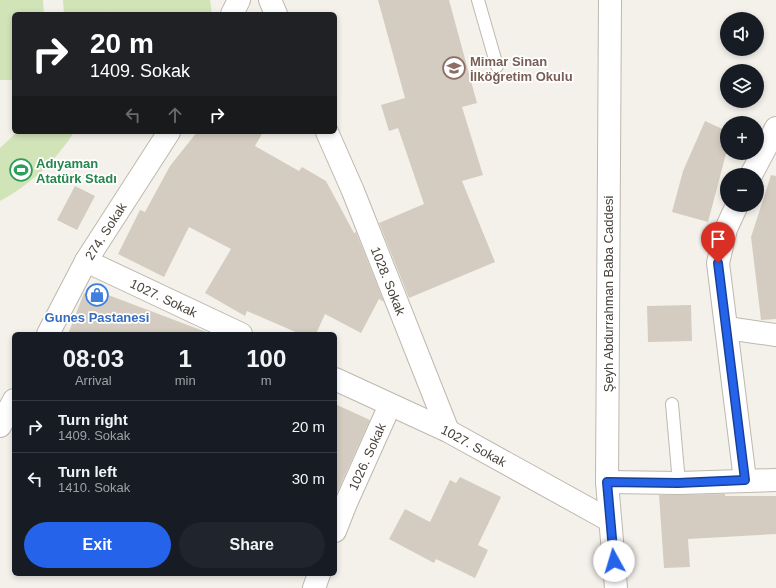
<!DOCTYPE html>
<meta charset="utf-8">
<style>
body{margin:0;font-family:Arial,sans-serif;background:#20242c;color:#f1f3f6;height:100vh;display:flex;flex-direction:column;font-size:15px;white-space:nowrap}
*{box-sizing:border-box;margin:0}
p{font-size:13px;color:#9ea1a6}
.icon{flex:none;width:22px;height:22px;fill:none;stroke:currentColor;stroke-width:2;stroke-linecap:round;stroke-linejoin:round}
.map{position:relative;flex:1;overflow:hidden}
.panel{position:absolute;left:12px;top:332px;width:325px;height:244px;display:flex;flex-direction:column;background:#171b24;border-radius:6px;box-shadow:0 2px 6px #0003}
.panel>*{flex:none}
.guide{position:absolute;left:12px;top:12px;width:325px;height:122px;border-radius:6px;box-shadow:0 2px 6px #0003;background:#202124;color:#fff;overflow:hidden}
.tools{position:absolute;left:720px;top:12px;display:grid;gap:8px}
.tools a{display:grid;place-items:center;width:44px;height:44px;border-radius:50%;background:#171b24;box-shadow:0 2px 6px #0003;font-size:20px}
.pin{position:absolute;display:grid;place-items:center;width:34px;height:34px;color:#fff;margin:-41px -17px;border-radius:50% 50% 50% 0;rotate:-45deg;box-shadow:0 0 4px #0007}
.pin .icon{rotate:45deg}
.me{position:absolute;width:44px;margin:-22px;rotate:354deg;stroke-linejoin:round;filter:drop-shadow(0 0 3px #0008)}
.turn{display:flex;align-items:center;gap:14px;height:84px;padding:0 12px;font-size:18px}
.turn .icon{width:52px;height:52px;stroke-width:2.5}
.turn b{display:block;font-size:28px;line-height:34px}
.lanes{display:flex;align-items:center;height:38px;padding:0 12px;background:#0003;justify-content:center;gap:20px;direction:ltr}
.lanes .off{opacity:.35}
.eta{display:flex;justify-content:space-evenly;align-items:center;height:68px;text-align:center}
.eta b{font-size:24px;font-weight:700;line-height:28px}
.action{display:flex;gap:8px;margin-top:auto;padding:8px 12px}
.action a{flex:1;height:46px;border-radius:24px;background:#2563eb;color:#fff;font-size:16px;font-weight:700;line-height:46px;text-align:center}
.action a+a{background:#20242c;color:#f1f3f6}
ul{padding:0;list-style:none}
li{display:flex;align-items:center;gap:12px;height:52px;padding:0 12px;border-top:1px solid #363941}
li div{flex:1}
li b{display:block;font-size:15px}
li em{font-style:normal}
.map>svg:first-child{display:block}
.green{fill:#d1e4b8}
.building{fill:#d4ccc1}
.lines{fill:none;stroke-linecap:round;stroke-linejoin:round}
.service-casing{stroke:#beb8ae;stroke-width:14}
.minor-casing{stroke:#beb8ae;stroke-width:24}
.tertiary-casing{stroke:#beb8ae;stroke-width:24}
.service{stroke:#fff;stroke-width:12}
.minor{stroke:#fff;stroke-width:22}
.tertiary{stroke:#fff;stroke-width:22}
.route-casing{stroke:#184099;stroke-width:10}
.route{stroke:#2563eb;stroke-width:7}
.labels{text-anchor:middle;stroke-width:3.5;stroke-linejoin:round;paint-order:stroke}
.education-label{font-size:13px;font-weight:bold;fill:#785e54;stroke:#fff;text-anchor:start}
.leisure-label{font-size:13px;font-weight:bold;fill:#27864d;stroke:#fff;text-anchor:start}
.street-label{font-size:13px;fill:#474139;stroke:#fff}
.shop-label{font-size:13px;font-weight:bold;fill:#366cbe;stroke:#fff}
</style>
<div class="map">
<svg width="776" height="588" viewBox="0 0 776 588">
<rect width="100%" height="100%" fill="#f4f1eb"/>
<path class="green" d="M 0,0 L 43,0 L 44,14 L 14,14 L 14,80 L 0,80 Z
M 63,0 L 210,0 L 212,14 L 110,14 L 109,11 L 109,14 L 64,14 Z
M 17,132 L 74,132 C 56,161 30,185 0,201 L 0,148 Z"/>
<path class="building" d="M 378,0 L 449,0 L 477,103 L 462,107 L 483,175 L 462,181 L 495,262 L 409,298 L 379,223 L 424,204 L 398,128 L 389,131 L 381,105 L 405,98 Z
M 705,121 L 727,131 L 727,150 L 708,222 L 672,212 L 683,171 Z
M 197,132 L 263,132 L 255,146 L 299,171 L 302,167 L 326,181 L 354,233 L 356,232 L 384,302 L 379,299 L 361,333 L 325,314 L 316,334 L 300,334 L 247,311 L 245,316 L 205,293 L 231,249 L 189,227 L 164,277 L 118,254 L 140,210 L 145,212 L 170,166 Z
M 771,175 L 776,176 L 776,319 L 761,320 L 751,237 Z
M 75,186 L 95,196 L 77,230 L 57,220 Z
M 84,293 L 101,300 L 103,293 L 206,332 L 206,334 L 68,334 Z
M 691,305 L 692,341 L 648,342 L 647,306 Z
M 335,404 L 370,420 L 335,497 Z
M 460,477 L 501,497 L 478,545 L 488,550 L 475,578 L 436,559 L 434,563 L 389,539 L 405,509 L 430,522 L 450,480 L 456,483 Z
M 725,494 L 725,496 L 776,496 L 776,534 L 688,539 L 690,567 L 664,568 L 659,495 Z"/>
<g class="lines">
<g class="service-casing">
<path id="service" d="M 478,0 L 497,66
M 672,404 L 679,483"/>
</g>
<g class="minor-casing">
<g id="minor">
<path d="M 270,0 L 276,14"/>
<path d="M 610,0 L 607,482 L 616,588"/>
<path id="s1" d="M 327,132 L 353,191 L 448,431"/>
<path d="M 751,175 L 776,128"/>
<path d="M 737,205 L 726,229 L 718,263 L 745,480"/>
<path id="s2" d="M 86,261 L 241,334"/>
<path d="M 727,328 L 776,335"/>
<path id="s3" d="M 335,379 L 448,431 L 609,520"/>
<path d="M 607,482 L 679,483 L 776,480"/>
<path id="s4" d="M 335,531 L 346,503 L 390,405"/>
<path d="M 314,588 L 319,574"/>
</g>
</g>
<g class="tertiary-casing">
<g id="tertiary">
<path d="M 232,14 L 239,0"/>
<path id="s5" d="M 48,334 L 86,261 L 169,132"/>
<path d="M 0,426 L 14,400"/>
</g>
</g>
<use href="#service" class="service"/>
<use href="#minor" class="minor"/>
<use href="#tertiary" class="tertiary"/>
</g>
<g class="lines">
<g class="route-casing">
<path id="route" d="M 614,561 L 607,482 L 678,483 L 745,480 L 718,263"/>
</g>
<use href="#route" class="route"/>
</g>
<defs>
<g id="school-ring" transform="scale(1.15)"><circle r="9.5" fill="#fff" stroke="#8d6e63" stroke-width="1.5"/><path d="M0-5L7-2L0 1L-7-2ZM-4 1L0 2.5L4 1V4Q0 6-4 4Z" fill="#8d6e63"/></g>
<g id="stadium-ring" transform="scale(1.15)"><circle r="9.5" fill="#fff" stroke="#2e9e5b" stroke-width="1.5"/><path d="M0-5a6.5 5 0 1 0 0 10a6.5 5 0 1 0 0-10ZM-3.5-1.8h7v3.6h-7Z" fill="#2e9e5b"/></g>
<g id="shop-ring" transform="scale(1.15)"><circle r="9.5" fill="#fff" stroke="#3f7fe0" stroke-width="1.5"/><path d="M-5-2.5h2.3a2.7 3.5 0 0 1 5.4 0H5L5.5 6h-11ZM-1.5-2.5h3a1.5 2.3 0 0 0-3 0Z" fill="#3f7fe0"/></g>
</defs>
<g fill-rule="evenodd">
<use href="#school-ring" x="454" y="68"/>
<use href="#stadium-ring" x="21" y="170"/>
<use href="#shop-ring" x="97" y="295"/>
</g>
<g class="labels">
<g class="education-label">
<text x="470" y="66">Mimar Sinan<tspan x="470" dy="15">İlköğretim Okulu</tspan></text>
</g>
<g class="leisure-label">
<text x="36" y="168">Adıyaman<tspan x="36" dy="15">Atatürk Stadı</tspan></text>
</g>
<g class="street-label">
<text dy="5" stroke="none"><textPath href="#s5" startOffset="118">274. Sokak</textPath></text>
<text dy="5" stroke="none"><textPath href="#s1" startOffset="161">1028. Sokak</textPath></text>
<text transform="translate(608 294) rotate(-90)" y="5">Şeyh Abdurrahman Baba Caddesi</text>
<text dy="5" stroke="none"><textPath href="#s2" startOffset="86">1027. Sokak</textPath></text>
<text dy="5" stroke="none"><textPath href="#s3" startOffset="154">1027. Sokak</textPath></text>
<text dy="5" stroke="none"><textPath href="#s4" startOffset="81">1026. Sokak</textPath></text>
</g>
<g class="shop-label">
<text x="97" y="322">Gunes Pastanesi</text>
</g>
</g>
</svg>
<div class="tools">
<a><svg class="icon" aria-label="sound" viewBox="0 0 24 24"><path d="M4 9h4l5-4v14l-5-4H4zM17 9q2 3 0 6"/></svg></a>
<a><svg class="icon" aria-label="layers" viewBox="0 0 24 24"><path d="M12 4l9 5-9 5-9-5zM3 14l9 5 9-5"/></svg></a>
<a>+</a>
<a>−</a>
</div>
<div class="pin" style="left:718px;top:263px;background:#d93025"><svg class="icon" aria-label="arrive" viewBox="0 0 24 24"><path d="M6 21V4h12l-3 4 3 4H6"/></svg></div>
<svg class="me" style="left:614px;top:561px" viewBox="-20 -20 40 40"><circle r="19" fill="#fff"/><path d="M0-13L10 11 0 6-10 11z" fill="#2563eb"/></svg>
<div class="guide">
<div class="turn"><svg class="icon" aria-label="right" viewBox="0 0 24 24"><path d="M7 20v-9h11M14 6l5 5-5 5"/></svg><div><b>20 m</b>1409. Sokak</div></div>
<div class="lanes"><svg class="icon off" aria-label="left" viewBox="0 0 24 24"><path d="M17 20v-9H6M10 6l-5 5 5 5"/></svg><svg class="icon off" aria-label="ahead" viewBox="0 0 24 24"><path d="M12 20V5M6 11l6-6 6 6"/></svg><svg class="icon" aria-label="right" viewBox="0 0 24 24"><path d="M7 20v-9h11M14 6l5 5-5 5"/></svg></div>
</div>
<section class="panel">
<div class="eta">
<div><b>08:03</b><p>Arrival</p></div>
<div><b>1</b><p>min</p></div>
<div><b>100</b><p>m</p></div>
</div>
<ul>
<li><svg class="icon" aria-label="right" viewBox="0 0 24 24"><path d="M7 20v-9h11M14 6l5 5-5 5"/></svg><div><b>Turn right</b><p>1409. Sokak</p></div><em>20 m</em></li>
<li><svg class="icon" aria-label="left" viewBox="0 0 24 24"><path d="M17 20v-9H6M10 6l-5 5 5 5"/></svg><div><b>Turn left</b><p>1410. Sokak</p></div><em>30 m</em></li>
</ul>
<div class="action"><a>Exit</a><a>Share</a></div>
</section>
</div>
